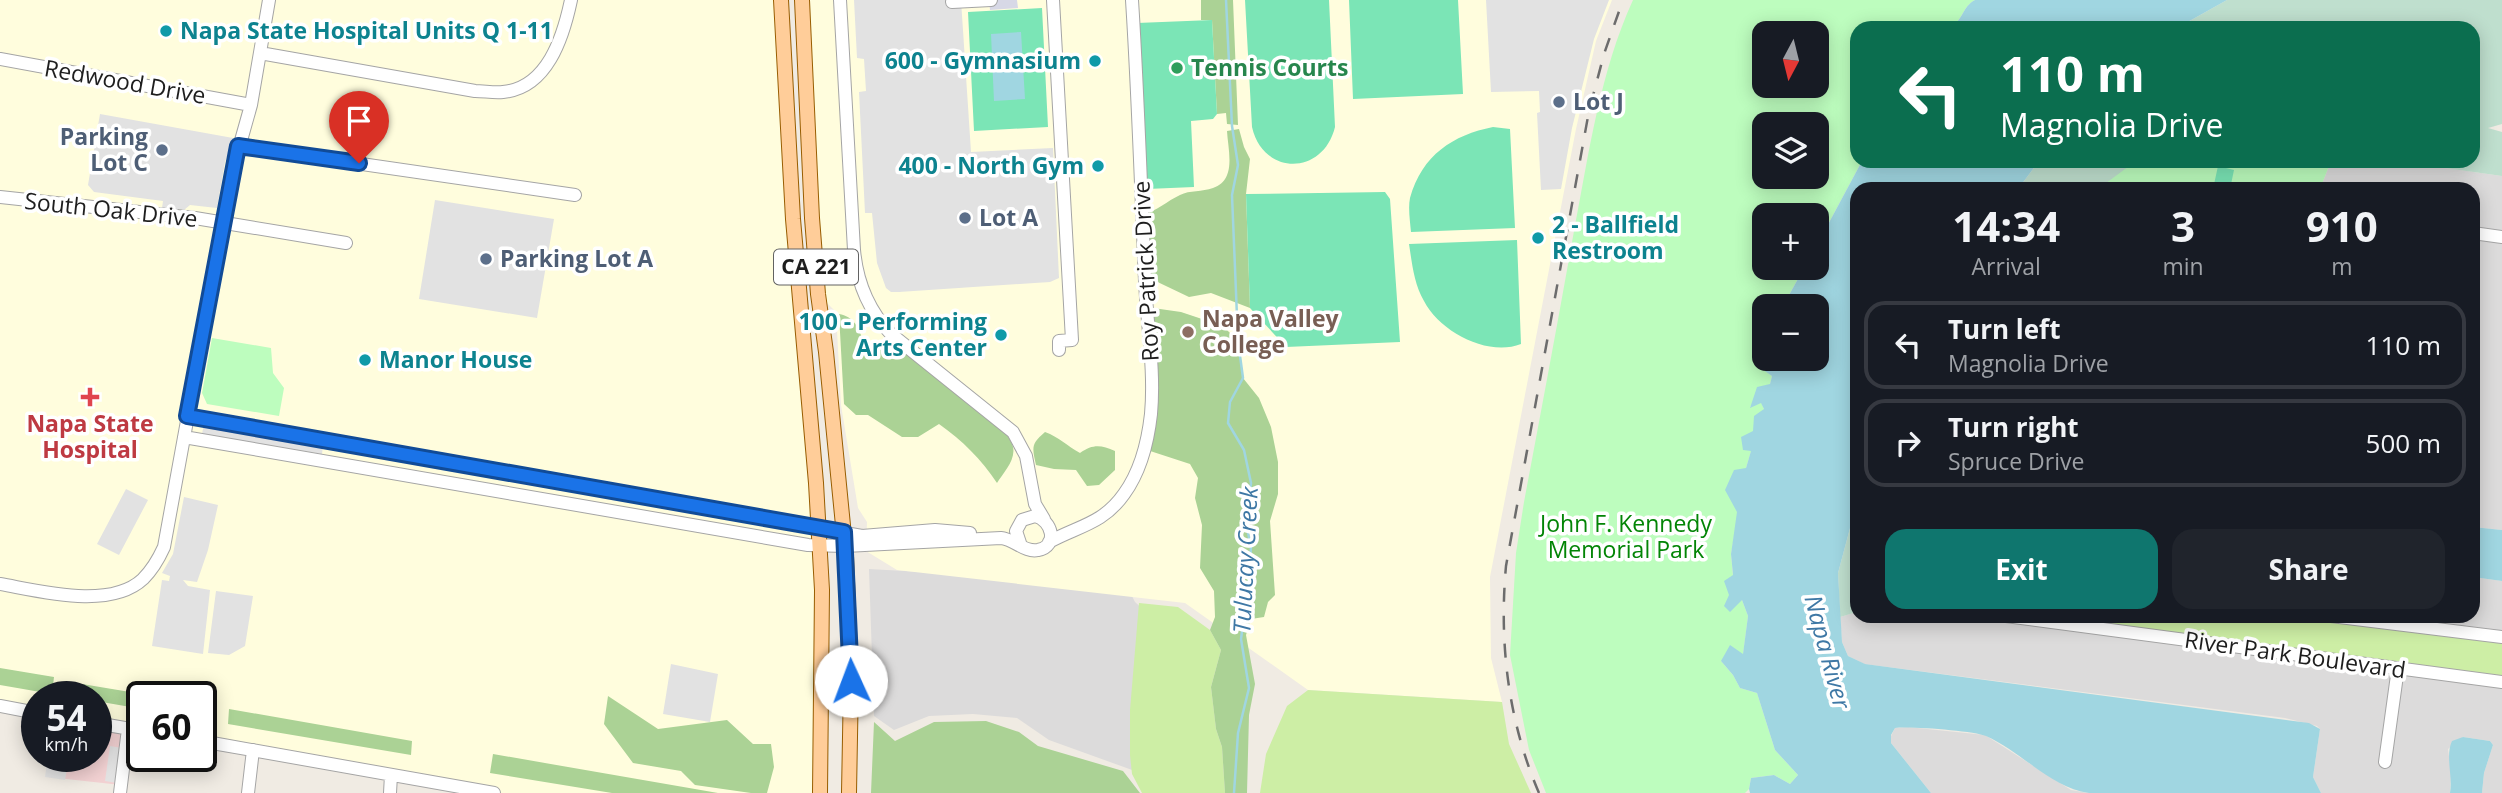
<!DOCTYPE html>
<meta charset="utf-8">
<style>
body{margin:0;font-family:"Open Sans",sans-serif;background:#20242c;color:#f1f3f6;height:100vh;display:flex;flex-direction:column;font-size:26px;white-space:nowrap}
*{box-sizing:border-box;margin:0}
p{font-size:23px;color:#9ea1a6}
.icon{flex:none;width:38px;height:38px;fill:none;stroke:currentColor;stroke-width:2;stroke-linecap:round;stroke-linejoin:round}
.map{position:relative;flex:1;overflow:hidden}
.side{position:absolute;left:1850px;top:182px;width:630px;height:441px;display:flex;flex-direction:column;background:#171b24;border-radius:21px;box-shadow:0 4px 18px #0003}
.side>*{flex:none}
.hud{position:absolute;left:1850px;top:21px;width:630px;height:147px;border-radius:21px;box-shadow:0 4px 18px #0003;background:#0b6e4f;color:#fff;overflow:hidden}
.needle{width:46px;rotate:187deg}
.tools{position:absolute;left:1752px;top:21px;display:grid;gap:14px}
.tools a{display:grid;place-items:center;width:77px;height:77px;border-radius:14px;background:#171b24;box-shadow:0 4px 18px #0003;font-size:35px}
.speed{position:absolute;left:21px;top:681px;display:flex;gap:14px;font-size:35px;font-weight:700;text-align:center}
.speed>*{display:grid;place-content:center;width:91px;height:91px;border-radius:50%;background:#171b24;box-shadow:0 4px 18px #0003;line-height:1}
.speed small{font-size:18px;font-weight:400}
.speed .limit{border:4px solid #111;border-radius:10px;background:#fff;color:#111}
.pin{position:absolute;display:grid;place-items:center;width:60px;height:60px;color:#fff;margin:-72px -30px;border-radius:50% 50% 50% 0;rotate:-45deg;box-shadow:0 0 7px #0007}
.pin .icon{rotate:45deg}
.me{position:absolute;width:77px;margin:-38px;rotate:358deg;stroke-linejoin:round;filter:drop-shadow(0 0 5px #0008)}
.turn{display:flex;align-items:center;gap:24px;height:147px;padding:0 35px;font-size:32px}
.turn .icon{width:91px;height:91px;stroke-width:2.5}
.turn b{display:block;font-size:49px;line-height:60px}
.eta{display:flex;justify-content:space-evenly;align-items:center;height:119px;text-align:center}
.eta b{font-size:42px;font-weight:700;line-height:49px}
.button{display:flex;gap:14px;margin-top:auto;padding:14px 35px}
.button a{flex:1;height:80px;border-radius:21px;background:#0f766e;color:#fff;font-size:28px;font-weight:700;line-height:80px;text-align:center}
.button a+a{background:#20242c;color:#f1f3f6}
ul{padding:0;list-style:none}
li{display:flex;align-items:center;gap:21px;height:88px;margin:0 14px 10px;padding:0 21px;border:4px solid #363941;border-radius:21px}
li div{flex:1}
li b{display:block;font-size:26px}
li em{font-style:normal}
.map>svg:first-child{display:block}
.residential{fill:#dcdbdb}
.commercial{fill:#f2d1d2}
.education{fill:#fffddd}
.grass{fill:#cdeea5}
.forest{fill:#abd295}
.wetland{fill:#bfdfce}
.park{fill:#bdfdbe;fill-rule:evenodd}
.pitch{fill:#7be5b6}
.parking{fill:#e2e2e2}
.plaza{fill:#d7d8e6}
.water{fill:#a0d6e1}
.lines{fill:none;stroke-linecap:round;stroke-linejoin:round}
.stream{stroke:#a0d6e1;stroke-width:2.5}
.minor-casing{stroke:#a5a5a5;stroke-width:14}
.major-casing{stroke:#985d00;stroke-width:16}
.minor{stroke:#fff;stroke-width:12}
.major{stroke:#ffcd99;stroke-width:14}
.rail{stroke:#6c6c6c;stroke-width:2.5;stroke-dasharray:14 14;stroke-linecap:butt}
.route-casing{stroke:#114b97;stroke-width:18}
.route{stroke:#1a73e8;stroke-width:12}
.culture-dot{fill:#0f9aa8;stroke:#fff;stroke-width:2.5}
.leisure-dot{fill:#2e9e5b;stroke:#fff;stroke-width:2.5}
.service-dot{fill:#5c6f8a;stroke:#fff;stroke-width:2.5}
.education-dot{fill:#8d6e63;stroke:#fff;stroke-width:2.5}
.health-dot{fill:#e0444e;stroke:#fff;stroke-width:2.5}
.labels{text-anchor:middle;stroke-width:7;stroke-linejoin:round;paint-order:stroke}
.shield{fill:#fff;stroke:#626262;stroke-width:2}
.shield-label{font-size:21px;font-weight:bold;fill:#1e1e1e}
.culture-label{font-size:23px;font-weight:bold;fill:#0d838f;stroke:#fff;text-anchor:start}
.leisure-label{font-size:23px;font-weight:bold;fill:#27864d;stroke:#fff;text-anchor:start}
.street-label{font-size:23px;fill:#1e1e1e;stroke:#fff}
.service-label{font-size:23px;font-weight:bold;fill:#4e5e75;stroke:#fff;text-anchor:start}
.education-label{font-size:23px;font-weight:bold;fill:#785e54;stroke:#fff;text-anchor:start}
.health-label{font-size:23px;font-weight:bold;fill:#be3a42;stroke:#fff}
.park-label{font-size:23px;fill:#038506;stroke:#fff}
.water-label{font-size:24px;font-style:italic;fill:#3e78a5;stroke:#fff}
</style>
<div class="map">
<svg width="2502" height="793" viewBox="0 0 2502 793">
<rect width="100%" height="100%" fill="#f0ebe3"/>
<path class="residential" d="M 2331,161 L 2424,165 L 2502,176 L 2502,530 L 2473,527 L 2473,189 L 2320,189 Z
M 869,569 L 940,573 L 1120,573 L 1135,602 L 1147,613 L 1146,775 L 1049,740 L 1017,718 L 973,714 L 929,716 L 894,730 L 874,716 Z
M 2473,577 L 2502,581 L 2502,637 L 2331,616 L 2473,616 Z
M 1857,612 L 1857,616 L 2006,616 L 2502,682 L 2502,793 L 2482,793 L 2484,773 L 2493,745 L 2490,741 L 2463,737 L 2448,749 L 2451,772 L 2450,793 L 2321,793 L 2313,777 L 2320,729 L 2317,726 L 2285,718 L 1864,664 L 1848,656 L 1842,642 L 1840,617 Z
M 1908,727 L 1985,735 L 2071,790 L 2089,793 L 1931,793 L 1891,743 L 1891,736 L 1895,728 Z"/>
<path class="commercial" d="M 96,723 L 128,729 L 121,785 L 48,777 L 51,756 L 96,756 Z"/>
<path class="education" d="M 0,0 L 781,0 L 816,483 L 819,793 L 494,793 L 201,741 L 201,696 L 142,696 L 142,731 L 96,723 L 96,696 L 37,696 L 37,713 L 0,706 Z
M 802,0 L 1612,0 L 1596,41 L 1576,129 L 1490,577 L 1491,658 L 1502,702 L 1308,690 L 1185,603 L 897,570 L 866,551 L 867,522 L 858,508 L 841,405 L 836,312 L 818,294 Z"/>
<path class="grass" d="M 1139,603 L 1178,607 L 1210,630 L 1221,650 L 1211,687 L 1216,729 L 1222,747 L 1225,793 L 1142,793 L 1132,774 L 1130,755 L 1130,710 Z
M 2006,616 L 2331,616 L 2502,637 L 2502,682 Z
M 1308,690 L 1502,702 L 1509,744 L 1531,793 L 1260,793 L 1266,754 L 1287,706 Z"/>
<path class="forest" d="M 1201,0 L 1233,0 L 1238,125 L 1227,124 L 1226,113 L 1217,114 L 1212,20 L 1201,20 Z
M 1239,129 L 1244,147 L 1250,159 L 1246,194 L 1250,308 L 1211,293 L 1189,297 L 1145,276 L 1142,215 C 1157,211 1167,201 1180,195 C 1190,190 1202,192 1213,188 C 1237,180 1228,150 1227,131 Z
M 1146,307 L 1181,312 L 1223,326 L 1238,341 L 1243,378 L 1259,398 L 1271,427 L 1278,462 L 1278,494 L 1270,521 L 1275,595 L 1268,602 L 1264,617 L 1251,619 L 1246,635 L 1255,684 L 1249,715 L 1247,793 L 1225,793 L 1222,747 L 1216,729 L 1211,687 L 1221,650 L 1210,630 L 1215,617 L 1214,591 L 1200,568 L 1202,525 L 1195,498 L 1198,478 L 1190,464 L 1144,449 L 1147,436 Z
M 839,314 C 853,316 860,328 863,342 L 899,341 L 1007,426 C 1007,442 1011,437 1013,447 C 1016,460 1003,473 997,483 C 981,459 963,441 939,424 L 918,437 L 902,437 L 868,415 L 856,415 L 844,404 Z
M 1045,432 C 1059,437 1067,446 1080,453 C 1093,444 1101,445 1115,451 L 1115,470 L 1099,485 L 1087,486 L 1076,470 L 1054,469 L 1036,465 C 1032,447 1031,444 1045,432 Z
M 0,668 L 54,677 L 52,694 L 0,685 Z
M 82,684 L 154,696 L 142,696 L 142,709 L 96,701 L 96,696 L 78,696 Z
M 608,696 L 658,729 L 727,720 L 753,744 L 771,744 L 774,767 L 767,793 L 751,793 L 695,785 L 681,771 L 633,763 L 604,724 Z
M 229,709 L 412,741 L 411,755 L 228,724 Z
M 986,721 L 1019,732 L 1038,746 L 1123,771 L 1140,793 L 871,793 L 874,722 L 895,741 L 934,722 Z
M 493,754 L 718,793 L 612,793 L 490,773 Z"/>
<path class="wetland" d="M 2227,0 L 2502,0 L 2502,124 L 2488,128 L 2502,132 L 2502,176 L 2424,165 L 2339,161 L 2473,161 L 2473,28 L 2177,28 Z
M 2039,161 L 2161,161 L 2136,189 L 2018,189 Z
M 1857,502 L 1857,612 L 1840,617 L 1838,573 Z"/>
<path class="park" d="M 1633,0 L 1975,0 C 1962,7 1964,19 1950,28 L 1857,28 L 1857,161 L 1862,161 L 1817,245 L 1816,215 L 1764,215 L 1764,268 L 1804,268 L 1783,306 L 1764,306 L 1764,358 L 1762,368 L 1772,376 L 1770,384 L 1750,407 L 1761,402 L 1764,409 L 1746,468 L 1731,554 L 1733,576 L 1748,616 L 1743,655 L 1721,661 L 1733,675 L 1740,688 L 1757,693 L 1775,750 L 1798,775 L 1790,784 L 1774,775 L 1751,778 L 1749,789 L 1745,793 L 1546,793 L 1529,750 L 1510,655 L 1516,553 L 1524,502 C 1541,412 1558,321 1574,231 C 1589,153 1600,72 1633,0 ZM 1764,33 L 1816,33 L 1816,86 L 1764,86 ZM 1764,124 L 1816,124 L 1816,177 L 1764,177 Z
M 2136,161 L 2331,161 L 2320,189 L 2098,189 Z
M 212,338 L 271,348 L 273,373 L 284,388 L 279,416 L 207,404 L 202,393 Z"/>
<path class="pitch" d="M 1245,0 L 1329,0 L 1335,127 C 1323,176 1263,176 1252,127 Z
M 1349,0 L 1458,0 L 1463,94 L 1353,99 Z
M 1042,8 L 1048,127 L 974,131 L 968,12 Z
M 1212,20 L 1217,114 L 1213,119 L 1191,121 L 1194,187 L 1147,189 L 1137,23 Z
M 1493,127 L 1510,129 L 1515,228 L 1411,232 C 1410,221 1408,208 1410,198 C 1422,155 1453,135 1493,127 Z
M 2218,166 L 2234,170 L 2230,189 L 2213,189 Z
M 1385,192 L 1390,199 L 1400,342 L 1286,347 L 1250,308 L 1246,194 Z
M 1517,240 L 1521,344 C 1488,357 1440,332 1424,301 C 1414,284 1412,263 1409,244 Z"/>
<path class="parking" d="M 854,0 L 961,0 L 971,152 L 1053,148 L 1059,278 L 1050,282 L 899,292 L 891,292 L 886,288 L 877,263 L 872,213 L 865,213 L 859,92 L 866,91 L 864,59 L 857,58 Z
M 1486,0 L 1609,0 L 1594,39 L 1572,128 L 1561,189 L 1541,190 L 1537,113 L 1540,112 L 1539,91 L 1491,92 Z
M 100,114 L 233,138 L 225,162 L 217,208 L 190,205 L 184,210 L 162,208 L 163,201 L 94,192 L 88,185 Z
M 435,200 L 554,219 L 537,318 L 419,299 Z
M 204,424 L 323,445 L 322,454 L 202,434 Z
M 126,489 L 148,500 L 119,555 L 97,544 Z
M 184,497 L 218,505 L 208,550 L 197,582 L 183,580 L 188,586 L 210,590 L 203,654 L 152,646 L 162,580 L 169,581 L 170,576 L 162,573 L 173,554 Z
M 216,591 L 253,596 L 245,646 L 229,655 L 208,653 Z
M 671,664 L 718,674 L 710,722 L 663,714 Z
M 110,746 L 122,748 L 117,783 L 105,781 Z
M 48,756 L 75,756 L 74,765 L 68,764 L 65,780 L 45,777 Z"/>
<path class="plaza" d="M 989,0 L 1017,0 L 1018,8 L 990,10 Z"/>
<path class="water" d="M 1975,0 L 2227,0 L 2177,28 L 1950,28 C 1964,19 1962,7 1975,0 Z
M 1021,32 L 1025,99 L 994,101 L 991,34 Z
M 1862,161 L 2039,161 L 2018,189 L 1857,189 L 1857,502 L 1838,573 L 1842,642 L 1848,656 L 1865,664 L 2309,723 L 2320,729 L 2313,777 L 2321,793 L 2089,793 C 2050,787 2022,752 1986,736 C 1974,731 1910,726 1895,728 L 1891,735 L 1891,743 L 1931,793 L 1750,793 L 1749,789 L 1751,778 L 1774,775 L 1790,784 L 1798,775 L 1775,750 L 1757,693 L 1740,688 L 1733,675 L 1721,661 L 1730,645 L 1743,654 L 1748,616 L 1742,600 L 1730,612 L 1724,606 L 1729,595 L 1724,581 L 1733,575 L 1731,554 L 1737,512 L 1725,490 L 1734,470 L 1746,468 L 1751,451 L 1743,450 L 1741,437 L 1753,431 L 1754,416 L 1764,409 L 1761,403 L 1750,408 L 1757,387 L 1770,384 L 1772,376 L 1762,369 L 1764,358 L 1816,359 L 1816,306 L 1783,306 L 1804,268 L 1816,268 L 1817,245 Z
M 2473,527 L 2502,530 L 2502,581 L 2473,577 Z
M 2463,737 L 2490,741 L 2493,745 L 2484,773 L 2482,793 L 2450,793 C 2453,776 2445,756 2452,741 Z"/>
<g class="lines">
<path class="stream" d="M 1226,0 L 1232,126 L 1238,165 L 1232,195 L 1238,341 L 1243,378 L 1230,402 L 1228,423 L 1244,450 L 1251,483 L 1246,524 L 1251,546 L 1249,581 L 1241,639 L 1249,688 L 1238,733 L 1234,793"/>
<g class="minor-casing">
<path id="minor" d="M 840,0 L 854,250 C 857,283 868,310 891,334 L 1013,432 L 1026,456 L 1035,504 L 1044,519
M 1053,0 L 1072,340 L 1059,341 L 1059,350
M 952,2 L 991,0
M 260,53 L 475,91 C 484,91 494,93 503,92 C 547,88 563,38 571,0
M 0,59 L 251,105
M 238,146 L 575,195
M 0,197 L 195,218 L 346,243
M 2473,233 L 2502,237
M 187,416 L 862,536 L 935,530 L 970,533
M 184,437 L 808,545 L 845,546 L 1001,538 C 1014,539 1025,553 1038,550 C 1059,546 1052,520 1035,516 L 1022,520 L 1016,531 L 1021,546
M 1049,542 C 1078,526 1103,524 1124,494 C 1140,472 1148,441 1151,414 C 1155,370 1147,325 1145,281 C 1141,188 1138,94 1132,0
M 0,584 C 40,591 110,610 143,579 C 152,570 159,558 164,547 L 233,169 L 251,105 L 269,0
M 2006,616 L 2502,682
M 2331,616 L 2502,637
M 0,706 L 37,713
M 96,723 L 142,731
M 201,741 L 494,793
M 2385,762 L 2398,668
M 120,793 L 128,729
M 248,793 L 253,750
M 390,793 L 391,775"/>
</g>
<g class="major-casing">
<path id="major" d="M 781,0 L 793,219 L 816,483 L 822,590 L 820,793
M 802,0 L 812,218 L 818,294 L 826,352 L 846,556 L 851,681 L 849,793"/>
</g>
<use href="#minor" class="minor"/>
<use href="#major" class="major"/>
<path class="rail" d="M 1539,793 C 1508,721 1499,643 1506,566 L 1589,111 L 1604,54 L 1623,0"/>
</g>
<g class="lines">
<g class="route-casing">
<path id="route" d="M 359,163 L 238,146 L 187,416 L 844,532 L 851,681"/>
</g>
<use href="#route" class="route"/>
</g>
<g class="culture-dot">
<circle cx="166" cy="31" r="7"/>
<circle cx="1095" cy="61" r="7"/>
<circle cx="1098" cy="166" r="7"/>
<circle cx="1538" cy="238" r="7"/>
<circle cx="1001" cy="335" r="7"/>
<circle cx="365" cy="360" r="7"/>
</g>
<circle class="leisure-dot" cx="1177" cy="68" r="7"/>
<g class="service-dot">
<circle cx="1559" cy="102" r="7"/>
<circle cx="162" cy="150" r="7"/>
<circle cx="965" cy="218" r="7"/>
<circle cx="486" cy="259" r="7"/>
</g>
<circle class="education-dot" cx="1188" cy="332" r="7"/>
<path class="health-dot" d="M86.5 386.5h7v7h7v7h-7v7h-7v-7h-7v-7h7z"/>
<g class="labels">
<rect class="shield" x="774" y="249.5" width="84" height="35" rx="5"/>
<g class="shield-label">
<text x="816" y="274">CA 221</text>
</g>
<g class="culture-label">
<text x="180" y="39">Napa State Hospital Units Q 1-11</text>
<text x="1081" y="69" text-anchor="end">600 - Gymnasium</text>
<text x="1084" y="174" text-anchor="end">400 - North Gym</text>
<text x="1552" y="233">2 - Ballfield<tspan x="1552" dy="26">Restroom</tspan></text>
<text x="987" y="330" text-anchor="end">100 - Performing<tspan x="987" dy="26">Arts Center</tspan></text>
<text x="379" y="368">Manor House</text>
</g>
<g class="leisure-label">
<text x="1191" y="76">Tennis Courts</text>
</g>
<g class="street-label">
<text transform="translate(125 82) rotate(10)" y="8">Redwood Drive</text>
<text transform="translate(111 210) rotate(6)" y="8">South Oak Drive</text>
<text transform="translate(1146 271) rotate(-93)" y="8">Roy Patrick Drive</text>
<text transform="translate(2295 655) rotate(8)" y="8">River Park Boulevard</text>
</g>
<g class="service-label">
<text x="1573" y="110">Lot J</text>
<text x="148" y="145" text-anchor="end">Parking<tspan x="148" dy="26">Lot C</tspan></text>
<text x="979" y="226">Lot A</text>
<text x="500" y="267">Parking Lot A</text>
</g>
<g class="education-label">
<text x="1202" y="327">Napa Valley<tspan x="1202" dy="26">College</tspan></text>
</g>
<g class="health-label">
<text x="90" y="432">Napa State<tspan x="90" dy="26">Hospital</tspan></text>
</g>
<g class="park-label">
<text x="1626" y="532">John F. Kennedy<tspan x="1626" dy="26">Memorial Park</tspan></text>
</g>
<g class="water-label">
<text transform="translate(1246 560) rotate(-87)" y="8">Tulucay Creek</text>
<text transform="translate(1827 652) rotate(75)" y="8">Napa River</text>
</g>
</g>
</svg>
<div class="tools">
<a><svg class="needle" viewBox="-14 -14 28 28"><path d="M0-13l5 13h-10z" fill="#e53935"/><path d="M0 13l5-13h-10z" fill="#9ea1a6"/></svg></a>
<a><svg class="icon" aria-label="layers" viewBox="0 0 24 24"><path d="M12 4l9 5-9 5-9-5zM3 14l9 5 9-5"/></svg></a>
<a>+</a>
<a>−</a>
</div>
<div class="speed"><div>54<small>km/h</small></div><div class="limit">60</div></div>
<div class="pin" style="left:359px;top:163px;background:#d93025"><svg class="icon" aria-label="arrive" viewBox="0 0 24 24"><path d="M6 21V4h12l-3 4 3 4H6"/></svg></div>
<svg class="me" style="left:851px;top:681px" viewBox="-20 -20 40 40"><circle r="19" fill="#fff"/><path d="M0-13L10 11 0 6-10 11z" fill="#1a73e8"/></svg>
<div class="hud">
<div class="turn"><svg class="icon" aria-label="left" viewBox="0 0 24 24"><path d="M17 20v-9H6M10 6l-5 5 5 5"/></svg><div><b>110 m</b>Magnolia Drive</div></div>
</div>
<section class="side">
<div class="eta">
<div><b>14:34</b><p>Arrival</p></div>
<div><b>3</b><p>min</p></div>
<div><b>910</b><p>m</p></div>
</div>
<ul>
<li><svg class="icon" aria-label="left" viewBox="0 0 24 24"><path d="M17 20v-9H6M10 6l-5 5 5 5"/></svg><div><b>Turn left</b><p>Magnolia Drive</p></div><em>110 m</em></li>
<li><svg class="icon" aria-label="right" viewBox="0 0 24 24"><path d="M7 20v-9h11M14 6l5 5-5 5"/></svg><div><b>Turn right</b><p>Spruce Drive</p></div><em>500 m</em></li>
</ul>
<div class="button"><a>Exit</a><a>Share</a></div>
</section>
</div>
